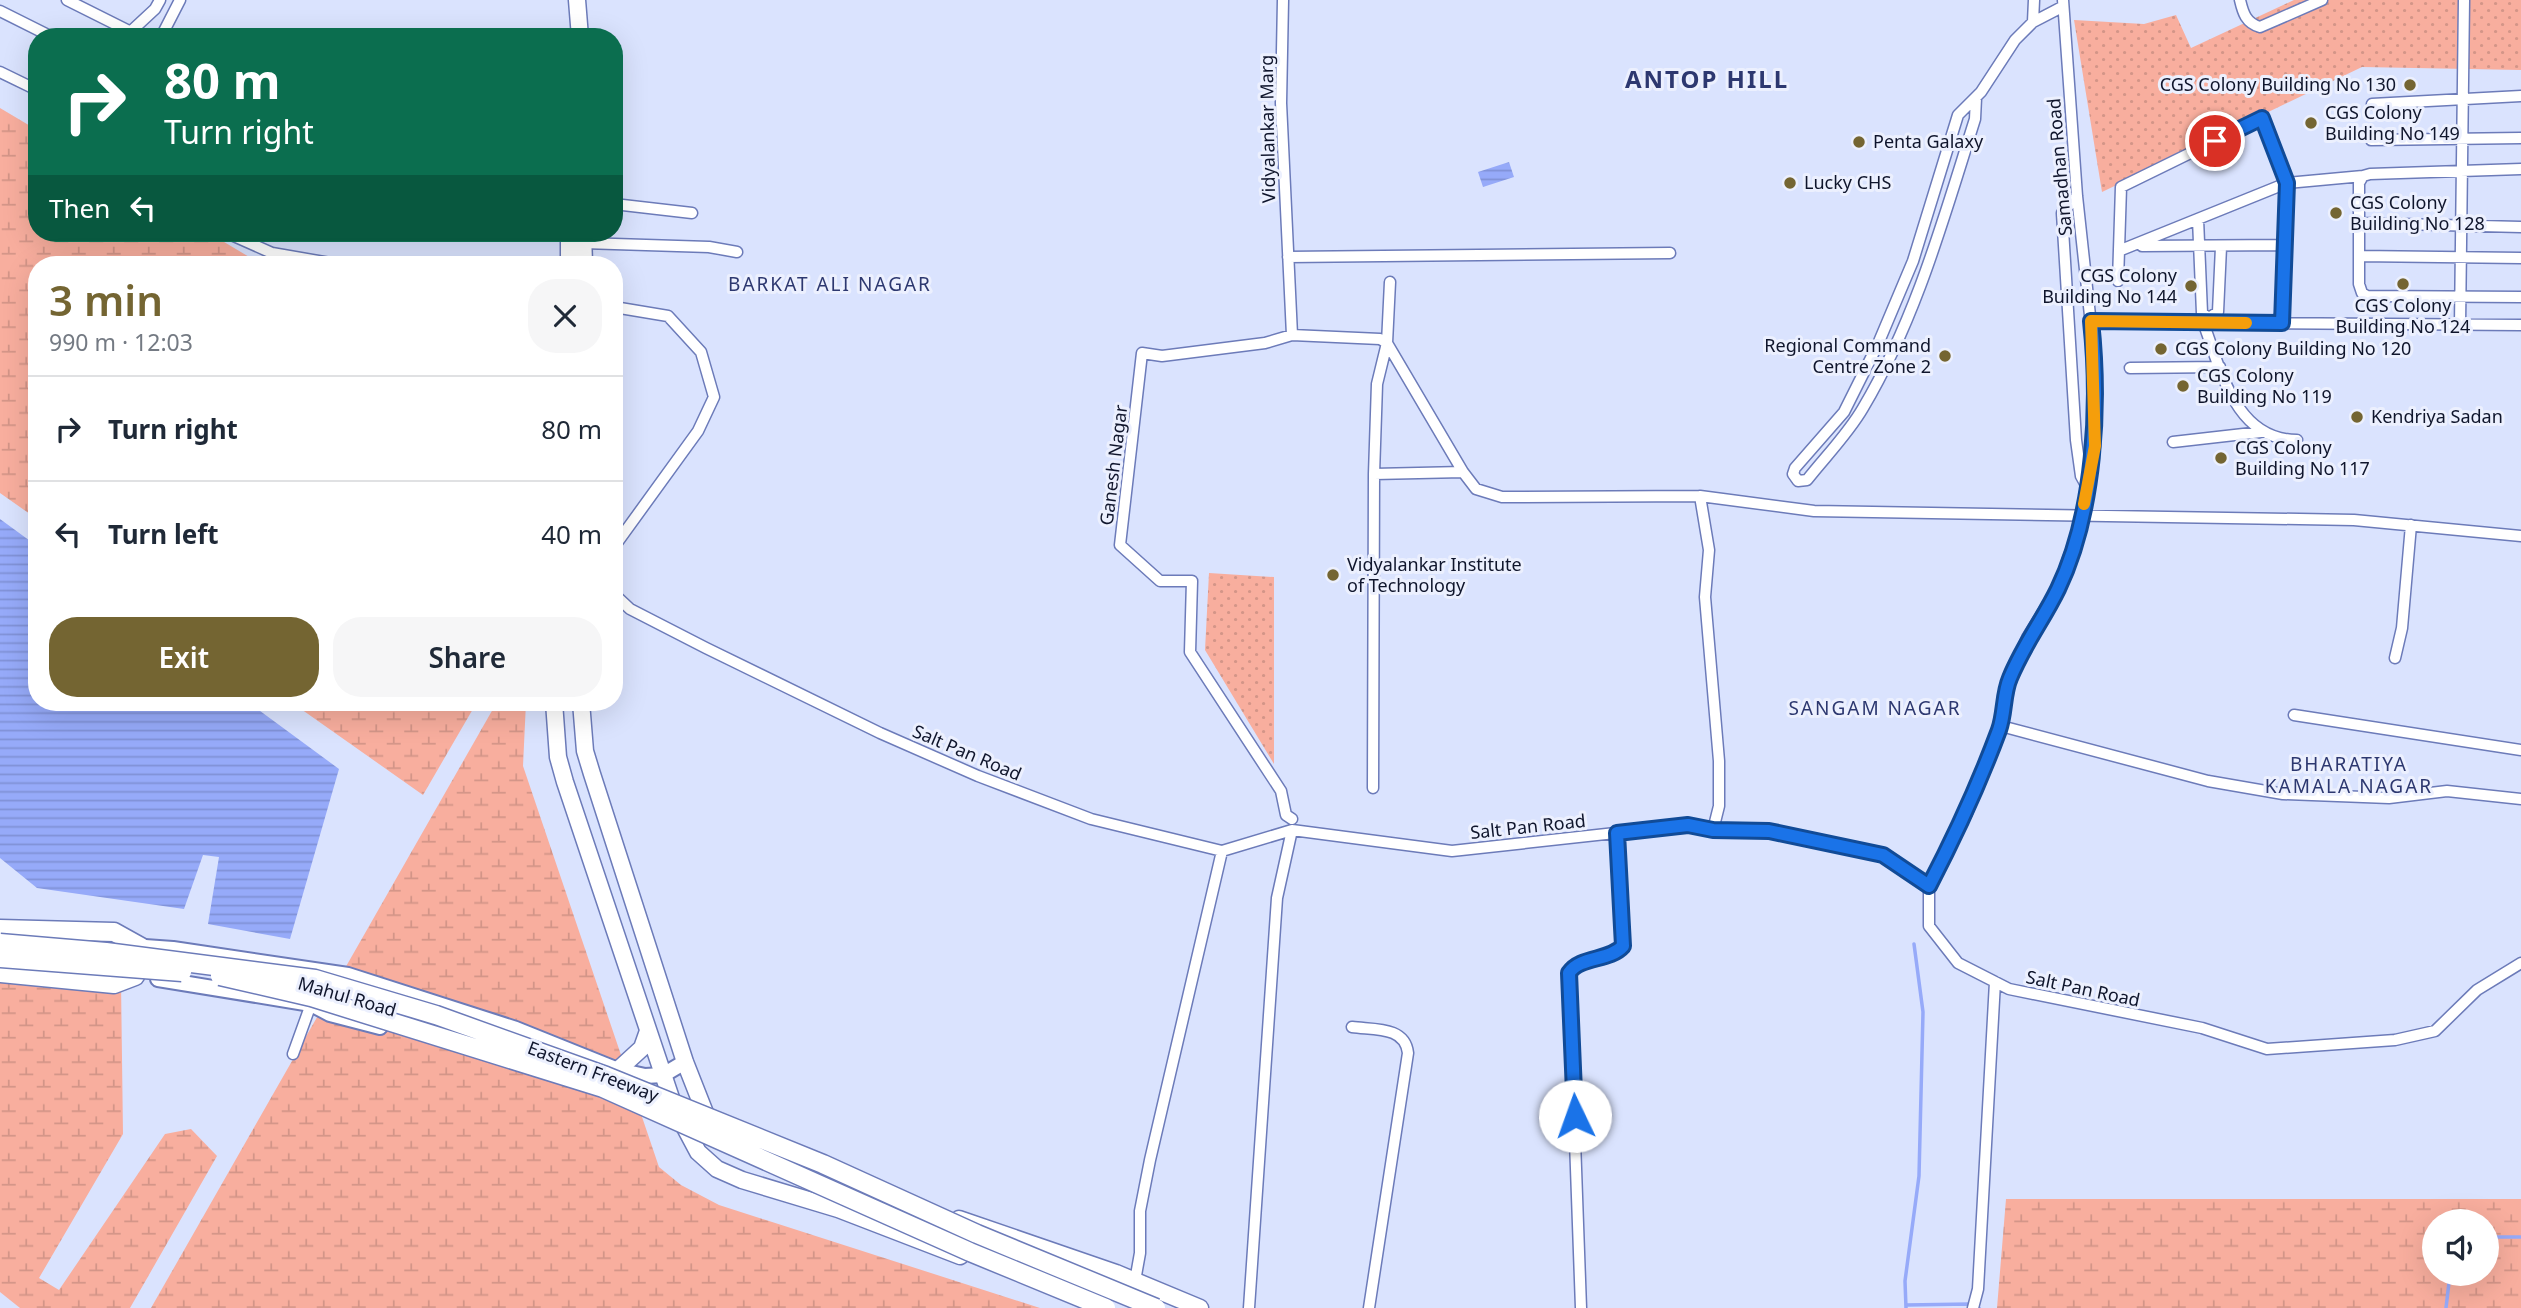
<!DOCTYPE html>
<meta charset="utf-8">
<style>
body{margin:0;font-family:"Noto Sans",sans-serif;background:#f6f6f7;color:#1f2937;height:100vh;display:flex;flex-direction:column;font-size:26px;white-space:nowrap}
*{box-sizing:border-box;margin:0}
p{font-size:23px;color:#747a83}
.icon{flex:none;width:38px;height:38px;fill:none;stroke:currentColor;stroke-width:2;stroke-linecap:round;stroke-linejoin:round}
.map{position:relative;flex:1;overflow:hidden}
.details{position:absolute;left:28px;top:256px;width:595px;height:455px;display:flex;flex-direction:column;background:#fff;border-radius:28px;box-shadow:0 7px 28px #0002}
.details>*{flex:none}
.guide{position:absolute;left:28px;top:28px;width:595px;height:214px;border-radius:28px;box-shadow:0 7px 28px #0002;background:#0b6e4f;color:#fff;overflow:hidden}
.fabs{position:absolute;left:2422px;top:1209px;display:grid;gap:14px}
.fabs a{display:grid;place-items:center;width:77px;height:77px;border-radius:50%;background:#fff;box-shadow:0 7px 28px #0002;font-size:35px}
.pin{position:absolute;display:grid;place-items:center;width:60px;height:60px;color:#fff;margin:-30px;border:4px solid #fff;border-radius:50%;box-shadow:0 2px 7px #0007}
.me{position:absolute;width:77px;margin:-38px;rotate:357deg;stroke-linejoin:round;filter:drop-shadow(0 0 5px #0008)}
.turn{display:flex;align-items:center;gap:24px;height:147px;padding:0 21px;font-size:32px}
.turn .icon{width:91px;height:91px;stroke-width:2.5}
.turn b{display:block;font-size:49px;line-height:60px}
.then{display:flex;align-items:center;height:66px;padding:0 21px;background:#0003;gap:14px;font-size:26px}
.round{display:grid;place-items:center;flex:none;width:74px;height:74px;border-radius:28px;background:#f6f6f7}
.summary{display:flex;align-items:center;justify-content:space-between;height:119px;padding:0 21px}
h1{font-size:42px;font-weight:600;line-height:52px;color:#746532}
.cta{display:flex;gap:14px;margin-top:auto;padding:14px 21px}
.cta a{flex:1;height:80px;border-radius:28px;background:#746532;color:#fff;font-size:28px;font-weight:600;line-height:80px;text-align:center}
.cta a+a{background:#f6f6f7;color:#1f2937}
ul{padding:0;list-style:none}
li{display:flex;align-items:center;gap:21px;height:105px;padding:0 21px;border-top:2px solid #e0e1e3}
li div{flex:1}
li b{display:block;font-size:26px}
li em{font-style:normal}
.map>svg:first-child{display:block}
.wetland{fill:url(#wetland-marsh);fill-rule:evenodd}
.park{fill:url(#park-dots)}
.water{fill:url(#water-rules)}
.lines{fill:none;stroke-linecap:round;stroke-linejoin:round}
.stream{stroke:#96aaf9;stroke-width:3.5}
.street-casing{stroke:#6c7bb9;stroke-width:13}
.secondary-casing{stroke:#6c7bb9;stroke-width:18}
.primary-casing{stroke:#6c7bb9;stroke-width:19}
.highway-casing{stroke:#6c7bb9;stroke-width:21}
.street{stroke:#fff;stroke-width:10}
.secondary{stroke:#fff;stroke-width:14}
.primary{stroke:#fff;stroke-width:16}
.highway{stroke:#fff;stroke-width:18}
.highway-bridge-casing{stroke:#6c7bb9;stroke-width:21;stroke-linecap:butt}
.highway-bridge{stroke:#fff;stroke-width:18}
.route-casing{stroke:#114b97;stroke-width:18}
.route{stroke:#1a73e8;stroke-width:12}
.slow{stroke:#f59e0b;stroke-width:12}
.poi-dot{fill:#746532;stroke:#ecf0fe;stroke-width:2.5}
.labels{text-anchor:middle;stroke-width:6;stroke-linejoin:round;paint-order:stroke}
.poi-label{font-size:18px;fill:#0f152c;stroke:#ecf0fe;text-anchor:start}
.street-label{font-size:18px;fill:#0f152c;stroke:#ecf0fe}
.neighbourhood-label{font-size:19px;letter-spacing:2px;fill:#2d3870;stroke:#ecf0fe}
.district-label{font-size:24px;font-weight:bold;letter-spacing:2px;fill:#2d3870;stroke:#ecf0fe}
</style>
<div class="map">
<svg width="2521" height="1308" viewBox="0 0 2521 1308">
<defs>
<pattern id="wetland-marsh" width="20" height="14" patternUnits="userSpaceOnUse" patternTransform="scale(1.75)"><rect width="20" height="14" fill="#f8ae9e"/><path d="M1 5h8M5 5V1M11 12h8M15 12V8" fill="none" stroke="#d39588"/></pattern>
<pattern id="park-dots" width="8" height="8" patternUnits="userSpaceOnUse" patternTransform="scale(1.75)"><rect width="8" height="8" fill="#f8ae9e"/><path d="M2 2h.1M6 6h.1" fill="none" stroke="#d39588" stroke-width="1.8" stroke-linecap="round"/></pattern>
<pattern id="water-rules" width="6" height="5" patternUnits="userSpaceOnUse" patternTransform="scale(1.75)"><rect width="6" height="5" fill="#96aaf9"/><path d="M0 2.5h6" fill="none" stroke="#8091d6"/></pattern>
</defs>
<rect width="100%" height="100%" fill="#dae3fe"/>
<path class="wetland" d="M 0,108 L 37,130 L 37,233 L 209,233 L 261,264 L 37,264 L 37,519 L 0,493 Z
M 291,702 L 477,702 L 423,795 Z
M 497,702 L 526,702 L 523,766 L 659,1167 L 681,1185 L 719,1205 L 1040,1308 L 151,1308 Z
M 0,976 L 121,982 L 123,1134 L 39,1278 L 59,1290 L 165,1134 L 191,1129 L 217,1156 L 130,1308 L 20,1308 L 0,1292 Z
M 2006,1199 L 2521,1199 L 2521,1308 L 1997,1308 ZM 2434,1222 L 2487,1222 L 2487,1274 L 2434,1274 Z"/>
<path class="park" d="M 2294,0 L 2521,0 L 2521,70 L 2362,67 L 2102,192 L 2074,20 L 2144,24 L 2176,15 L 2191,48 Z
M 1209,573 L 1274,577 L 1274,764 L 1205,650 Z"/>
<path class="water" d="M 1509,162 L 1514,177 L 1483,187 L 1478,172 Z
M 0,519 L 37,546 L 37,702 L 248,702 L 339,769 L 290,939 L 208,924 L 219,857 L 203,855 L 184,909 L 37,888 L 0,858 Z"/>
<g class="lines">
<path class="stream" d="M 2487,1237 L 2521,1237
M 1906,1305 L 1970,1304 L 1979,1308
M 1906,1308 L 1905,1281 L 1919,1176 L 1923,1012 L 1914,944
M 2446,1308 L 2450,1274"/>
<g class="street-casing">
<path id="street" d="M 67,0 L 141,37
M 1283,0 L 1281,103 L 1292,335
M 2063,0 L 2077,196 L 2093,343 L 2095,446 L 2080,525 L 2058,588 L 2027,638 L 2008,682 L 2001,726 L 1967,813 L 1929,885 L 1929,926 L 1958,963 L 2009,989 L 2202,1028 L 2267,1049 L 2395,1040 L 2435,1031 L 2477,990 L 2521,963
M 2240,0 C 2243,13 2246,23 2260,27 L 2322,0
M 0,11 L 52,37
M 2033,22 L 2034,0
M 127,35 L 155,9 L 160,0
M 161,37 L 180,0
M 0,72 L 37,90
M 1976,98 L 1975,119 C 1944,217 1916,319 1863,408 C 1848,434 1825,457 1807,480 L 1798,481 L 1793,474 L 1795,468 L 1844,412 L 1878,344 L 1913,261 L 1958,115 L 1981,92 L 2015,40 L 2033,22 L 2062,7
M 2372,104 L 2521,96
M 2371,140 L 2521,138
M 2521,169 L 2370,174 L 2363,176 L 2359,183 L 2359,284 L 2362,293 L 2367,296 L 2521,297
M 2077,196 L 2062,213 L 2076,440 L 2081,476 L 2087,487
M 614,204 L 692,213
M 2198,219 L 2202,313 L 2209,318 L 2218,312 L 2221,247
M 2360,223 L 2521,227
M 227,233 L 272,253 L 336,264
M 583,243 L 709,247 L 737,252
M 2142,246 L 2285,245
M 2121,250 L 2287,183 L 2363,176
M 2359,256 L 2521,258
M 1288,257 L 1670,253
M 2118,281 L 2121,187 L 2262,118 L 2287,183 L 2282,323
M 614,307 L 668,316 L 701,352 L 714,397 L 698,431 L 614,547
M 2091,322 L 2521,325
M 2203,322 C 2221,370 2235,440 2297,440
M 2460,325 L 2464,0
M 2130,368 L 2220,367
M 2173,442 L 2261,432
M 1374,474 L 1463,472
M 1700,496 L 1709,550 L 1705,597 L 1719,761 L 1719,806 L 1713,830
M 614,594 L 630,609 L 706,648 L 880,733 L 978,776 L 1091,819 L 1222,851 L 1292,830 L 1452,851 L 1688,825 L 1713,830 L 1769,831 L 1883,855 L 1929,885
M 2395,658 L 2402,628 L 2411,525
M 2294,715 L 2521,750
M 2001,726 L 2208,781 L 2283,794 L 2389,798 L 2447,791 L 2521,799
M 1373,788 L 1374,474 L 1377,384 L 1387,343 L 1390,282
M 1292,819 L 1286,815 L 1281,791 L 1190,652 L 1192,581 L 1160,581 L 1120,545 L 1142,353 L 1162,356 L 1265,343 L 1292,335 L 1380,339 L 1387,343 L 1463,472 L 1476,489 L 1502,497 L 1700,496 L 1814,511 L 2354,520 L 2521,536
M 1352,1027 C 1374,1030 1405,1026 1408,1053 L 1369,1308
M 293,1054 L 311,1004
M 1135,1281 L 1140,1253 L 1140,1211 L 1150,1160 L 1222,851
M 1249,1308 L 1277,898 L 1292,830
M 1581,1308 L 1569,973 C 1580,956 1610,961 1623,946 L 1617,833
M 1973,1308 L 1978,1289 L 1995,982"/>
</g>
<g class="secondary-casing">
<path id="secondary" d="M 131,946 L 173,949 L 348,975 L 516,1029 L 618,1070 L 645,1076 L 663,1075 L 685,1062
M 158,979 L 311,1004 L 330,1014 L 380,1027"/>
</g>
<g class="primary-casing">
<path id="primary" d="M 577,0 L 580,37
M 583,233 L 584,264
M 569,264 L 569,233
M 554,702 L 558,757 L 565,782 L 674,1107 L 698,1152 L 717,1169 L 742,1180 L 838,1209 L 960,1256
M 581,702 L 585,751 L 592,774 L 685,1062 L 709,1123
M 618,1070 L 642,1048 L 648,1031
M 796,1167 L 855,1185
M 959,1219 L 1116,1273 L 1200,1308"/>
</g>
<g class="highway-casing">
<path id="highway" d="M 0,929 L 114,932 L 141,947
M 0,973 L 114,984 L 135,976"/>
</g>
<use href="#street" class="street"/>
<use href="#secondary" class="secondary"/>
<use href="#primary" class="primary"/>
<use href="#highway" class="highway"/>
<g class="highway-bridge-casing">
<path id="highway-bridge" d="M 0,943 L 106,952 L 315,979 L 436,1015 L 606,1076 L 823,1164 L 977,1234 L 1156,1308
M 0,958 L 182,972
M 220,976 L 311,997 L 603,1088 L 970,1252 L 1106,1308"/>
</g>
<use href="#highway-bridge" class="highway-bridge"/>
</g>
<g class="lines">
<g class="route-casing">
<path id="route" d="M 1575,1116 L 1569,973 C 1580,956 1610,961 1623,946 L 1617,833 L 1688,825 L 1713,830 L 1769,831 L 1883,855 L 1929,886 C 1956,834 1979,784 1999,730 C 2005,713 2003,694 2010,678 C 2024,644 2043,620 2058,589 C 2095,512 2100,405 2091,321 L 2282,323 L 2287,183 L 2262,118 L 2215,141"/>
</g>
<use href="#route" class="route"/>
<path class="slow" d="M 2084,504 L 2095,446 L 2091,321 L 2246,323"/>
</g>
<g class="poi-dot">
<circle cx="2410" cy="85" r="7"/>
<circle cx="2311" cy="123" r="7"/>
<circle cx="1859" cy="142" r="7"/>
<circle cx="1790" cy="183" r="7"/>
<circle cx="2336" cy="213" r="7"/>
<circle cx="2403" cy="284" r="7"/>
<circle cx="2191" cy="286" r="7"/>
<circle cx="2161" cy="349" r="7"/>
<circle cx="1945" cy="356" r="7"/>
<circle cx="2183" cy="386" r="7"/>
<circle cx="2357" cy="417" r="7"/>
<circle cx="2221" cy="458" r="7"/>
<circle cx="1333" cy="575" r="7"/>
</g>
<g class="labels">
<g class="poi-label">
<text x="2396" y="91" text-anchor="end">CGS Colony Building No 130</text>
<text x="2325" y="119">CGS Colony<tspan x="2325" dy="21">Building No 149</tspan></text>
<text x="1873" y="148">Penta Galaxy</text>
<text x="1804" y="189">Lucky CHS</text>
<text x="2350" y="209">CGS Colony<tspan x="2350" dy="21">Building No 128</tspan></text>
<text x="2177" y="282" text-anchor="end">CGS Colony<tspan x="2177" dy="21">Building No 144</tspan></text>
<text x="2403" y="312" text-anchor="middle">CGS Colony<tspan x="2403" dy="21">Building No 124</tspan></text>
<text x="1931" y="352" text-anchor="end">Regional Command<tspan x="1931" dy="21">Centre Zone 2</tspan></text>
<text x="2175" y="355">CGS Colony Building No 120</text>
<text x="2197" y="382">CGS Colony<tspan x="2197" dy="21">Building No 119</tspan></text>
<text x="2371" y="423">Kendriya Sadan</text>
<text x="2235" y="454">CGS Colony<tspan x="2235" dy="21">Building No 117</tspan></text>
<text x="1347" y="571">Vidyalankar Institute<tspan x="1347" dy="21">of Technology</tspan></text>
</g>
<g class="street-label">
<text transform="translate(1268 129) rotate(-91)" y="6">Vidyalankar Marg</text>
<text transform="translate(2060 167) rotate(-95)" y="6">Samadhan Road</text>
<text transform="translate(1114 465) rotate(-83)" y="6">Ganesh Nagar</text>
<text transform="translate(967 753) rotate(23)" y="6">Salt Pan Road</text>
<text transform="translate(1528 827) rotate(-6)" y="6">Salt Pan Road</text>
<text transform="translate(2083 989) rotate(12)" y="6">Salt Pan Road</text>
<text transform="translate(347 997) rotate(16)" y="6">Mahul Road</text>
<text transform="translate(593 1072) rotate(21)" y="6">Eastern Freeway</text>
</g>
<g class="neighbourhood-label">
<text x="830" y="291">BARKAT ALI NAGAR</text>
<text x="1875" y="715">SANGAM NAGAR</text>
<text x="2349" y="771">BHARATIYA<tspan x="2349" dy="22">KAMALA NAGAR</tspan></text>
</g>
<g class="district-label">
<text x="1707" y="88">ANTOP HILL</text>
</g>
</g>
</svg>
<div class="fabs">
<a><svg class="icon" aria-label="sound" viewBox="0 0 24 24"><path d="M4 9h4l5-4v14l-5-4H4zM17 9q2 3 0 6"/></svg></a>
</div>
<div class="pin" style="left:2215px;top:141px;background:#d93025"><svg class="icon" aria-label="arrive" viewBox="0 0 24 24"><path d="M6 21V4h12l-3 4 3 4H6"/></svg></div>
<svg class="me" style="left:1575px;top:1116px" viewBox="-20 -20 40 40"><circle r="19" fill="#fff"/><path d="M0-13L10 11 0 6-10 11z" fill="#1a73e8"/></svg>
<div class="guide">
<div class="turn"><svg class="icon" aria-label="right" viewBox="0 0 24 24"><path d="M7 20v-9h11M14 6l5 5-5 5"/></svg><div><b>80 m</b>Turn right</div></div>
<div class="then">Then<svg class="icon" aria-label="left" viewBox="0 0 24 24"><path d="M17 20v-9H6M10 6l-5 5 5 5"/></svg></div>
</div>
<section class="details">
<div class="summary"><div><h1>3 min</h1><p>990 m · 12:03</p></div><a class="round"><svg class="icon" aria-label="close" viewBox="0 0 24 24"><path d="M6 6l12 12M18 6L6 18"/></svg></a></div>
<ul>
<li><svg class="icon" aria-label="right" viewBox="0 0 24 24"><path d="M7 20v-9h11M14 6l5 5-5 5"/></svg><div><b>Turn right</b></div><em>80 m</em></li>
<li><svg class="icon" aria-label="left" viewBox="0 0 24 24"><path d="M17 20v-9H6M10 6l-5 5 5 5"/></svg><div><b>Turn left</b></div><em>40 m</em></li>
</ul>
<div class="cta"><a>Exit</a><a>Share</a></div>
</section>
</div>
